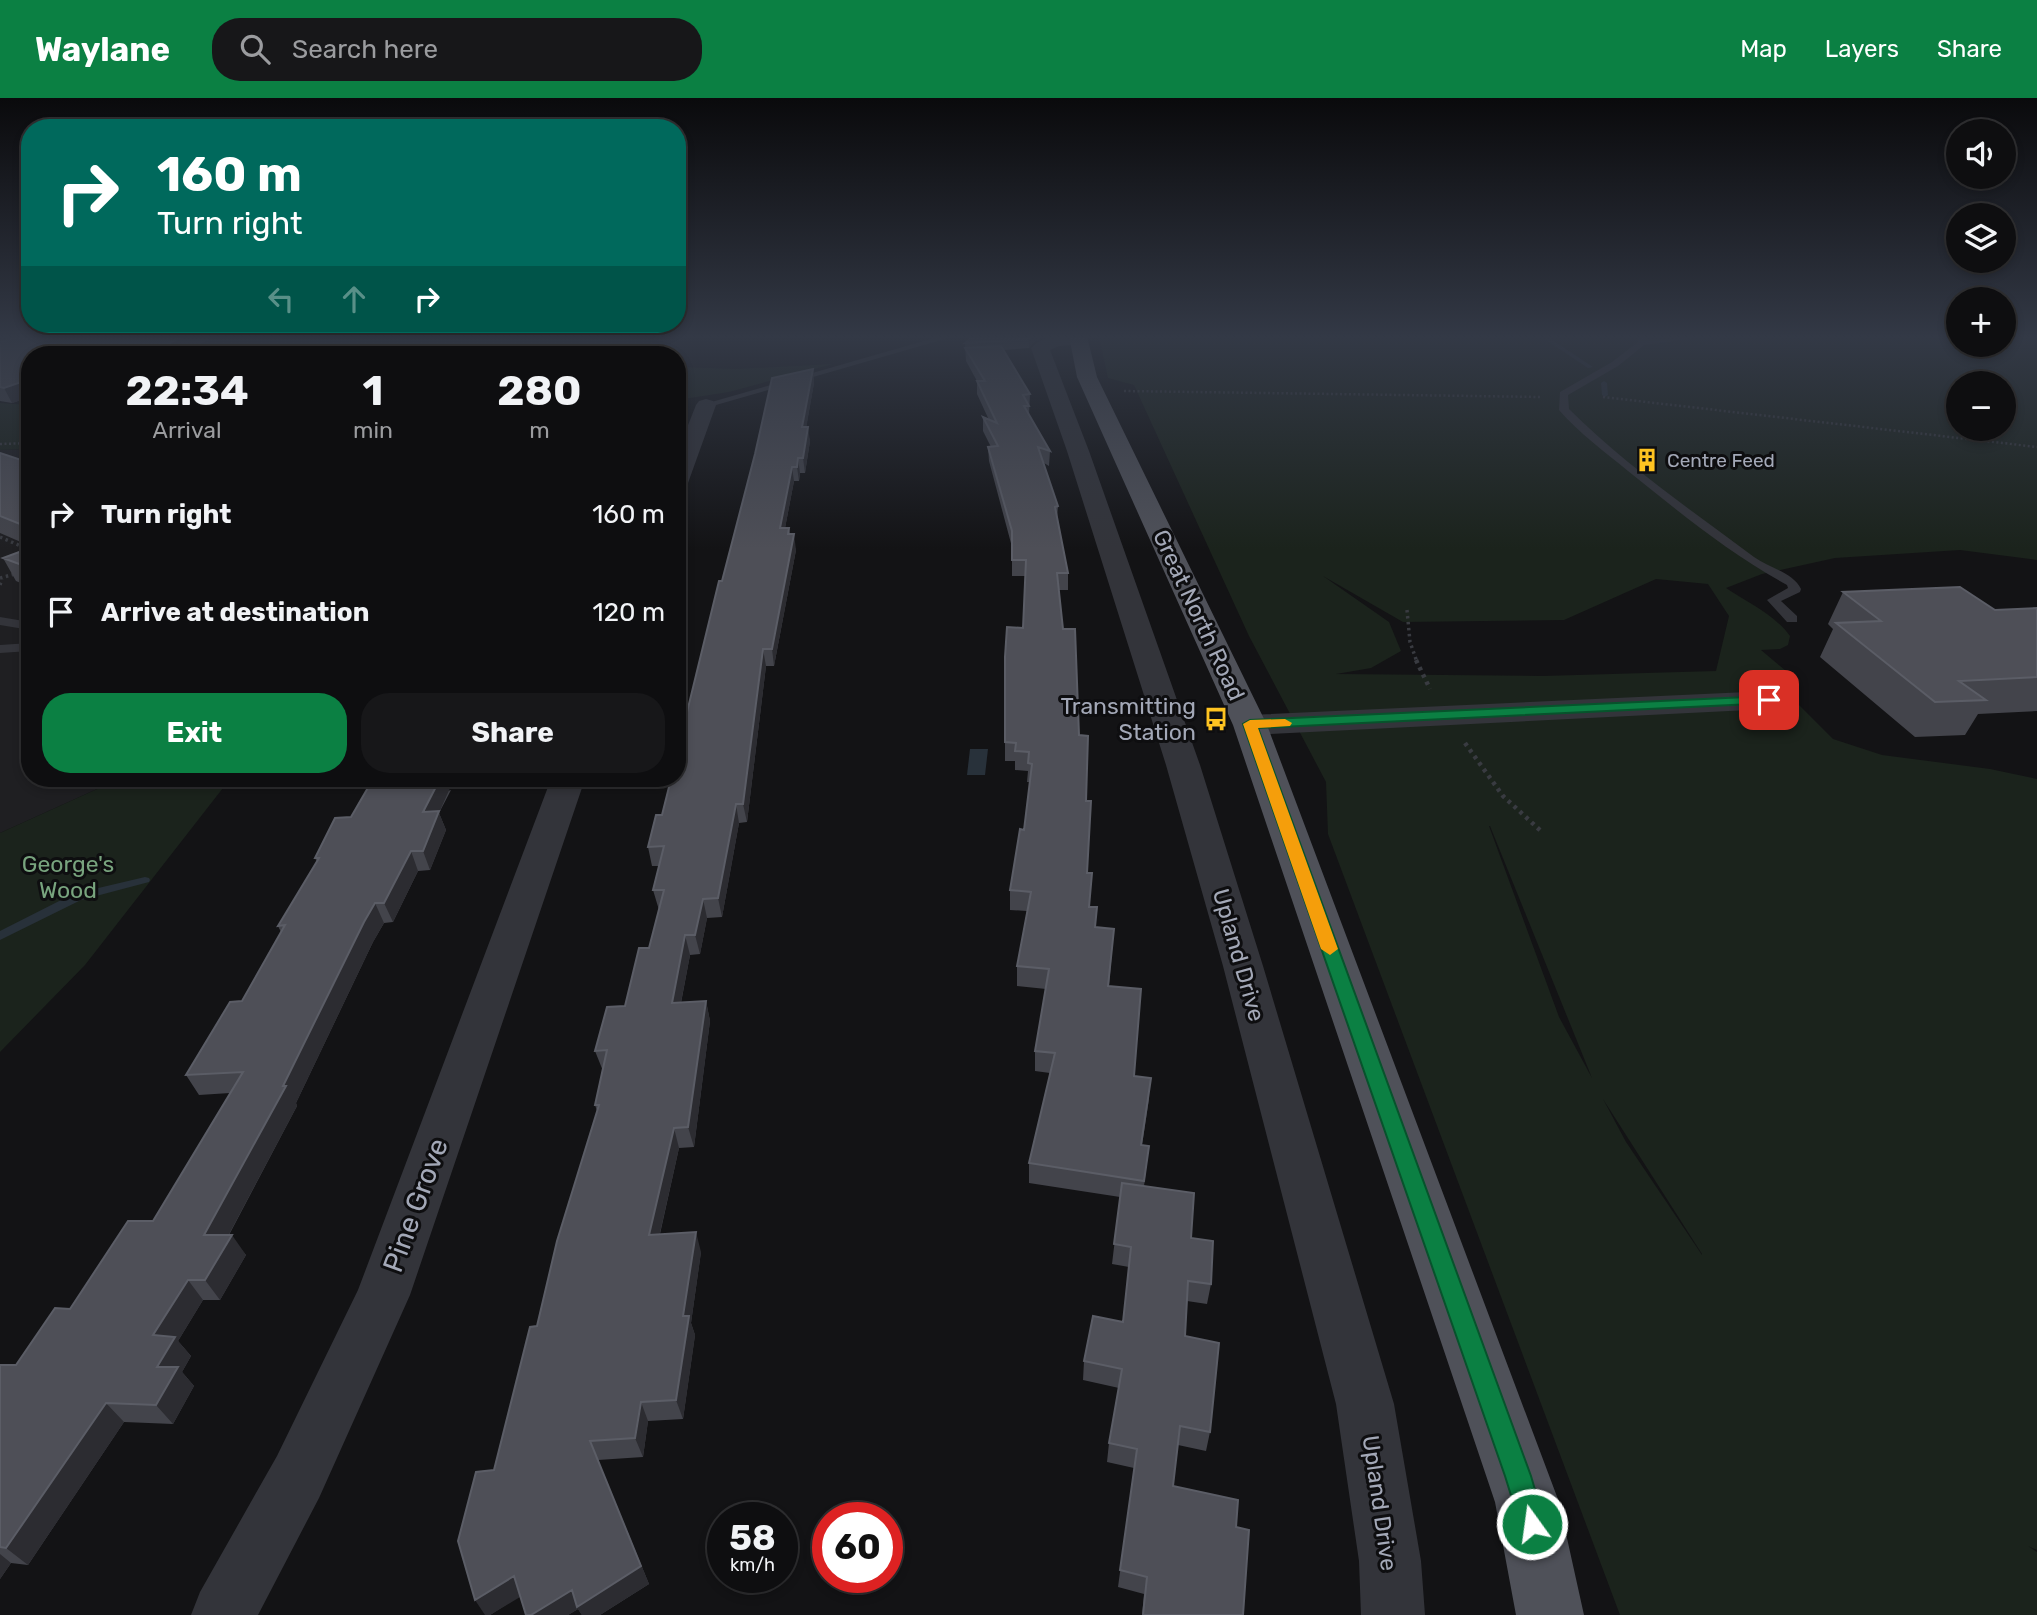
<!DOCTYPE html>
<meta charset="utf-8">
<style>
body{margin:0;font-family:Rubik,sans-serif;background:#171719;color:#f1f3f6;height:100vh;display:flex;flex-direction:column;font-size:26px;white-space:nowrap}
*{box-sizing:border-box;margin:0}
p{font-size:23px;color:#9b9c9f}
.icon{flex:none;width:38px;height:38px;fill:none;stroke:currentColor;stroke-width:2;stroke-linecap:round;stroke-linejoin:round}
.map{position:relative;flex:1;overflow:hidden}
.side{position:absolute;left:21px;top:248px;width:665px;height:441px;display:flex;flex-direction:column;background:#0e0e10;border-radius:28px;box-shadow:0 4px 10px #0003,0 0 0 2px #2e2e30}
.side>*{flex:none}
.guide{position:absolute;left:21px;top:21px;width:665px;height:214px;border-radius:28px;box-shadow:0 4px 10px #0003,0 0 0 2px #2e2e30;background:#00695c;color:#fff;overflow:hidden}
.buttons{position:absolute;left:1946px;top:21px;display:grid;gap:14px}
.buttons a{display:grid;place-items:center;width:70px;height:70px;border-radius:50%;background:#0e0e10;box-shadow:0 4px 10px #0003,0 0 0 2px #2e2e30;font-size:35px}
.speed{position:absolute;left:707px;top:1404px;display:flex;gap:14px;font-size:35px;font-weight:700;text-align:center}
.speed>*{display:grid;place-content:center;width:91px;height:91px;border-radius:50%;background:#0e0e10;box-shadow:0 4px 10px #0003,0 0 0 2px #2e2e30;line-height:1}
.speed small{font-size:18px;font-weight:400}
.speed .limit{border:10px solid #d22;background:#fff;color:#111}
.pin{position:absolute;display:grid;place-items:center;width:60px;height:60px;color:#fff;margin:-30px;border-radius:14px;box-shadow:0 4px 10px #0006}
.me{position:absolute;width:77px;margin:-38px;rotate:346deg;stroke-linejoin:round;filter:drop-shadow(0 0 5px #0008)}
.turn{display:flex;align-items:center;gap:24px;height:147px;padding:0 21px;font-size:32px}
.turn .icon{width:91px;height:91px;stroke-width:2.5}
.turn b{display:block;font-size:49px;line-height:60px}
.lanes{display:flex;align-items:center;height:66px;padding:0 21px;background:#0003;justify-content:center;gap:35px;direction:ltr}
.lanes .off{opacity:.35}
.eta{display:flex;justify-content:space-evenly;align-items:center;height:119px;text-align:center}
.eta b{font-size:42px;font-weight:700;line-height:49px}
.button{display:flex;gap:14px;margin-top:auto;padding:14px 21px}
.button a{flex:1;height:80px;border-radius:28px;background:#0b8043;color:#fff;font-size:28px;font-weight:700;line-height:80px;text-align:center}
.button a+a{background:#171719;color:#f1f3f6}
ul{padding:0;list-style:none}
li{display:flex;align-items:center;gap:21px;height:98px;padding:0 21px}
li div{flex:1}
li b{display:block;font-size:26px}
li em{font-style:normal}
header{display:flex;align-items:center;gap:42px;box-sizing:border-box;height:98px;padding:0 35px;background:#0b8043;color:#fff}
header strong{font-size:33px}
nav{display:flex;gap:38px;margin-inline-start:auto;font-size:24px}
.search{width:490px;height:63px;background:#171719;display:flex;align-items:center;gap:18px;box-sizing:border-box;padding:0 24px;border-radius:28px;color:#9b9c9f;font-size:26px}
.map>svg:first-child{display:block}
.built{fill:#1f1f22}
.green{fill:#1b231c;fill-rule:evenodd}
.water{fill:#28313a}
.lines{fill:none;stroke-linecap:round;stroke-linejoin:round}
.stream{fill:#28313a;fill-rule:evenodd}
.path-far2{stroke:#393b41;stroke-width:2.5;stroke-dasharray:2 2.5;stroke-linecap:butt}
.path-far1{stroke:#393b41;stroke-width:3.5;stroke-dasharray:2.5 3.5;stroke-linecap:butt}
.path{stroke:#393b41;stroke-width:4.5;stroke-dasharray:3.5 4.5;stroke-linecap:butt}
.lane{fill:#33343a;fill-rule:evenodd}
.street{fill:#33343a;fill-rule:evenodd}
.primary{fill:#4f5159;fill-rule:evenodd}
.wall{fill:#43444b}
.shaded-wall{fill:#2c2c31}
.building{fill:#4e4f57;stroke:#5b5d66;stroke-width:2}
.route{fill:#0b8043;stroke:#07532c;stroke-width:2}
.slow{fill:#f59e0b}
.labels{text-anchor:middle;stroke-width:6;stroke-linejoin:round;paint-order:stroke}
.far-poi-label{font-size:19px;fill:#a3a8b7;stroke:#0e0e10;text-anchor:start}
.street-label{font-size:23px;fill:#a3a8b7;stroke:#0e0e10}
.poi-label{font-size:23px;fill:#a3a8b7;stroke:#0e0e10;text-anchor:end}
.park-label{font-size:23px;fill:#78a47e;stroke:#0e0e10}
.near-street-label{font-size:28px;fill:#a3a8b7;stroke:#0e0e10}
</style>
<header>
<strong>Waylane</strong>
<div class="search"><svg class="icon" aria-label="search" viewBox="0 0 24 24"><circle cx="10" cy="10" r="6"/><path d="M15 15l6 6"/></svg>Search here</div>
<nav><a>Map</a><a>Layers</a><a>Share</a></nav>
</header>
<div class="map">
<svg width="2037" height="1517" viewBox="0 0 2037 1517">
<rect width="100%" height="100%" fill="#131315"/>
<path class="built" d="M 30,351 L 30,681 L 112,681 L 106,687 L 0,735 L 0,352 Z"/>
<path class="green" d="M 1099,238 L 1958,238 L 1958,247 L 2004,247 L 2004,238 L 2037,238 L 2037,462 L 1960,452 L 1835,460 L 1762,476 L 1726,490 C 1747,504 1775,517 1790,538 L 1788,547 L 1780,551 L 1761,552 L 1786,573 L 1790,581 L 1784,592 L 1833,641 L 1882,657 L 1990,671 L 2037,681 L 2037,1452 L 2028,1448 L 2037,1454 L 2037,1517 L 1620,1517 L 1328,736 L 1326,684 L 1249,538 L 1134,287 L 1108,280 ZM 1958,285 L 2004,285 L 2004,331 L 1958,331 ZM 1323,478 L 1403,524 L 1564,522 L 1656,481 L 1708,486 L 1729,518 L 1716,573 L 1542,578 L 1336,576 L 1371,570 L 1401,553 L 1389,524 ZM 1489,728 L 1490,728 L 1592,980 L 1559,919 ZM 1603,1001 L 1702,1156 L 1702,1157 L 1626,1044 Z
M 833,266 L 729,294 L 677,302 L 677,269 L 736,271 Z
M 0,305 L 30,307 L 30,351 L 0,352 Z
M 230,681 L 85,867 L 0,954 L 0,735 L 106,687 Z"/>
<path class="water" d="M 970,651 L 988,651 L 985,677 L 967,677 Z"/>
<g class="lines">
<path class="stream" d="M 1540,238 L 1546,238 L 1593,269 L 1588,270 Z
M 1604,283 L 1607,285 L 1608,297 L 1605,299 L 1602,297 L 1601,285 Z
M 145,779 L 149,780 L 150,782 L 149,784 L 81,802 L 0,842 L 0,833 L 73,796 Z"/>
<path class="path-far2" d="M 1124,293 L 1542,299
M 1603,299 L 2037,349
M 0,346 L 30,345"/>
<path class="path-far1" d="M 0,439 L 30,452
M 0,480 L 15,476
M 0,487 L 2,481
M 1407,512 L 1410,544 L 1417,564"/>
<path class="path" d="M 1416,562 L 1430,591
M 1465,645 L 1503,698 L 1542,734"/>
<path class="lane" d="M 941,238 L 955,238 L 709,309 L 701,307 Z
M 1637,238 L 1645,238 L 1646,242 L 1712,238 L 1644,247 L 1618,268 L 1568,297 L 1569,311 C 1624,366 1691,412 1754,459 C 1769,470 1793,474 1801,491 L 1800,494 L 1781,503 L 1797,518 L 1797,524 L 1787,524 L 1767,502 L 1788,490 L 1787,487 C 1730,456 1679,414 1628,373 C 1605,354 1579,335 1559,312 L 1560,294 L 1612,264 L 1638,244 Z
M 0,519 L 30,524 L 30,532 L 0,527 Z
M 30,545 L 30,553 L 0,555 L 0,547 Z"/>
<path class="street" d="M 1085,238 L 1088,242 L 1085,246 L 1059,248 L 1050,252 L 1089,353 L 1200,667 L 1263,868 L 1394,1306 L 1421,1463 L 1425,1517 L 1361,1517 L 1359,1463 L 1336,1306 L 1223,868 L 1166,667 L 1067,353 L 1031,250 C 1045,235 1066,238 1085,238 Z
M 706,301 L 713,303 L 716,307 L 688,385 L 685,390 L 677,392 L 677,355 L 696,307 L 699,303 Z
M 1769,593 L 1780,595 L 1784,602 L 1780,609 L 1769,611 L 1250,637 L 1239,634 L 1234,627 L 1239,620 L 1250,617 Z
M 551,681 L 585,681 L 410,1197 L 319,1400 L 258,1517 L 191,1517 L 200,1494 L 277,1358 L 358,1192 Z"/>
<path class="primary" d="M 1069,238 L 1087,238 L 1097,279 L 1267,627 L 1559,1404 L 1584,1517 L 1516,1517 L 1495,1404 L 1233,627 L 1077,279 Z"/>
</g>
<path class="wall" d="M 0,238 L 214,238 L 180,257 L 30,257 L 30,299 L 12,305 L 0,303 Z
M 1045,238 L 1035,243 L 1029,250 L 1004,252 L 1030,296 L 1029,317 L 1050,353 L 1049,368 L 1044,365 L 1058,408 L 1057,421 L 1068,475 L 1068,492 L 1059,492 L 1063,531 L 1079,637 L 1086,703 L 1087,775 L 1090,809 L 1096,829 L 1114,831 L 1109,888 L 1134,978 L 1149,1001 L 1142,1047 L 1149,1048 L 1144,1088 L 1191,1140 L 1211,1186 L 1207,1206 L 1187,1203 L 1185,1238 L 1210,1334 L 1206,1353 L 1178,1347 L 1173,1388 L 1236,1429 L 1243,1517 L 1142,1517 L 1144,1496 L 1118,1489 L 1134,1370 L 1107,1364 L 1109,1345 L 1119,1290 L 1083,1282 L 1084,1263 L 1123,1224 L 1129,1169 L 1112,1166 L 1120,1099 L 1029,1085 L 1029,1065 L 1050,975 L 1035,973 L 1035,953 L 1046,891 L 1017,888 L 1017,868 L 1027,813 L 1010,812 L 1010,792 L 1024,732 L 1030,684 L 1027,684 L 1028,673 L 1015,672 L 1015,663 L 1005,663 L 1005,559 L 1023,530 L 1025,478 L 1012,478 L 1012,449 L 989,363 L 988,349 L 991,349 L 983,333 L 983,319 L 989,322 L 977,296 L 977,283 L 966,263 L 965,245 Z
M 813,271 L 814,285 L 806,329 L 810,343 L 805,375 L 800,375 L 799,383 L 794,383 L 785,430 L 789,430 L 790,436 L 796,452 L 774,568 L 766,568 L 747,724 L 739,725 L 722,819 L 707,820 L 700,856 L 690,857 L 681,905 L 706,903 L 710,923 L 694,1049 L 679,1050 L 660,1136 L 701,1154 L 691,1225 L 695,1237 L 683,1321 L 648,1323 L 643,1359 L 598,1362 L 649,1486 L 600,1517 L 582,1517 L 578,1511 L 568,1517 L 531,1517 L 520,1498 L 490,1517 L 485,1517 L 494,1372 L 537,1228 L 597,1013 L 595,1007 L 603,973 L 595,953 L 625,908 L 649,850 L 659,812 L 653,792 L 659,768 L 652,768 L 648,749 L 662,717 L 722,483 Z
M 0,355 L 27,364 L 30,363 L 30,448 L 0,435 Z
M 30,450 L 30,489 L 16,483 L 3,460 Z
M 1843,494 L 1995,512 L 2037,510 L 2037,613 L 1978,616 L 1965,637 L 1915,639 L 1820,559 L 1833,531 L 1828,526 Z
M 451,692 L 439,715 L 446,732 L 430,772 L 418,773 L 393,824 L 384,825 L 373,844 L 296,1005 L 297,1008 L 229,1137 L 246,1157 L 220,1202 L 203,1202 L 178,1243 L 191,1258 L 182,1274 L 194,1288 L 173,1326 L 124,1324 L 28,1467 L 11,1465 L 0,1481 L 0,1267 L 16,1267 L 153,1123 L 230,995 L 199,997 L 186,977 L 242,903 L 281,834 L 278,828 L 317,764 L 315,760 L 351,719 Z"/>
<path class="shaded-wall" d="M 0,238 L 24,238 L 0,245 Z
M 183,238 L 214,238 L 180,257 L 147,257 Z
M 1031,238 L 1045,238 L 1035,243 L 1029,250 L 1029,241 Z
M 813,271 L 814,285 L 804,343 L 802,329 Z
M 24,283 L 30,295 L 30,299 L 12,305 L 4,290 Z
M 808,329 L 810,343 L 805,375 L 803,360 Z
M 798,360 L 800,375 L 799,383 L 797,369 Z
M 792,369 L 794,383 L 782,446 L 780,430 Z
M 794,436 L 796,452 L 774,568 L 772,551 Z
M 763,551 L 766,568 L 747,724 L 743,706 Z
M 440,681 L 454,681 L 439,715 L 446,732 L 430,772 L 423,753 L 423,714 Z
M 736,706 L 739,725 L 722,819 L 718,800 Z
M 411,753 L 418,773 L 393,824 L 384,805 Z
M 703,801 L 707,820 L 700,856 L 695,837 Z
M 375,805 L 384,825 L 373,844 L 296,1005 L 297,1008 L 218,1157 L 204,1137 L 283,988 L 364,824 Z
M 685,837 L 690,857 L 677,925 L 672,905 Z
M 706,903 L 710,923 L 694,1049 L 688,1029 Z
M 674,1030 L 679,1050 L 655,1157 L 649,1137 Z
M 696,1134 L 701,1154 L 691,1225 L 695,1237 L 683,1321 L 676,1302 L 683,1218 Z
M 232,1137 L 246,1157 L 220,1202 L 205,1182 Z
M 188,1182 L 203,1202 L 178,1243 L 191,1258 L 182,1274 L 194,1288 L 173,1326 L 156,1307 L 153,1237 Z
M 641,1304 L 648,1323 L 643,1359 L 635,1340 Z
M 106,1305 L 124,1324 L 28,1467 L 6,1450 Z
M 590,1343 L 649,1486 L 600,1517 L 582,1517 L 578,1511 L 568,1517 L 531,1517 L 572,1492 Z
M 0,1456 L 11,1465 L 0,1481 Z
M 514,1478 L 525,1496 L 490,1517 L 485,1517 L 475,1502 Z"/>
<path class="building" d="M 22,238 L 183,238 L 147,257 L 30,257 L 30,284 L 24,283 L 4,290 L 0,289 L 0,244 Z
M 974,238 L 1031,238 L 1029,241 L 965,245 Z
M 1001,248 L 1030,296 L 1023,297 L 1029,308 L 1024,308 L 1050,353 L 1038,349 L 1058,408 L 1055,409 L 1068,475 L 1057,475 L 1063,531 L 1075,531 L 1079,637 L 1088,638 L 1086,703 L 1091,703 L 1087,775 L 1092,775 L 1089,809 L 1097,809 L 1095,829 L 1114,831 L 1108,888 L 1141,891 L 1134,978 L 1151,980 L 1141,1047 L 1149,1048 L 1144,1083 L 1029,1065 L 1055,955 L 1035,953 L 1049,871 L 1017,868 L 1031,794 L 1010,792 L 1020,731 L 1024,732 L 1032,666 L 1028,665 L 1029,654 L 1015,653 L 1016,645 L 1005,644 L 1005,559 L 1007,529 L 1023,530 L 1026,462 L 1012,462 L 1012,433 L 988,349 L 998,348 L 983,319 L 997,325 L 977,283 L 985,283 L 965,250 Z
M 813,271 L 802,329 L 808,329 L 803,360 L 798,360 L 797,369 L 792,369 L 780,430 L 789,430 L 788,436 L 794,436 L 772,551 L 763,551 L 743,706 L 736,706 L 718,800 L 703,801 L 695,837 L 685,837 L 672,905 L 706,903 L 688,1029 L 674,1030 L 649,1137 L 696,1134 L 683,1218 L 689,1218 L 676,1302 L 641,1304 L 635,1340 L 590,1343 L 641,1468 L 577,1509 L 572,1492 L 531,1517 L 526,1517 L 514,1478 L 475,1502 L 458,1443 L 476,1374 L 494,1372 L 530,1229 L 537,1228 L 557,1143 L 599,1007 L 595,1007 L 607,952 L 595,953 L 607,909 L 625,908 L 639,850 L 649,850 L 664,792 L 653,792 L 664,748 L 648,749 L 656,717 L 662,717 L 671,681 L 677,681 L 677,655 L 719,483 L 722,483 L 755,356 L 772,280 Z
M 0,355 L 27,364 L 30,363 L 30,430 L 0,418 Z
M 30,450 L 30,470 L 3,460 Z
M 1960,489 L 1995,512 L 2037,510 L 2037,579 L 1959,583 L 1986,602 L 1935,604 L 1836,525 L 1881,523 L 1843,494 Z
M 373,681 L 440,681 L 423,714 L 439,713 L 423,753 L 411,753 L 384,805 L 375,805 L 364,824 L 283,988 L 286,988 L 204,1137 L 232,1137 L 205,1182 L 188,1182 L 153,1237 L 175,1239 L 157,1269 L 178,1269 L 156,1307 L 106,1305 L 6,1450 L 0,1449 L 0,1267 L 16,1267 L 55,1210 L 70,1211 L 128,1123 L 153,1123 L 243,974 L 186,977 L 230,904 L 242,903 L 285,827 L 278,828 L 319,760 L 315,760 L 335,720 L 351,719 Z
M 1122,1085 L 1194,1095 L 1191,1140 L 1213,1143 L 1211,1186 L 1188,1183 L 1185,1238 L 1219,1245 L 1210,1334 L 1180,1328 L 1173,1388 L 1238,1402 L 1236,1429 L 1249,1432 L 1243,1517 L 1143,1517 L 1147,1479 L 1120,1472 L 1137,1351 L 1109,1345 L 1122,1271 L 1084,1263 L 1093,1218 L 1123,1224 L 1131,1149 L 1114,1146 Z"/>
<linearGradient id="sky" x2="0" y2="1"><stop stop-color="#0a0a0c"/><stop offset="0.53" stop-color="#333946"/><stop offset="1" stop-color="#333946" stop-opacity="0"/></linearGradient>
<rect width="2037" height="451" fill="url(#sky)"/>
<path class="route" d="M 1769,598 L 1775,602 L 1773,605 L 1258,630 L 1531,1378 L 1545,1426 L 1541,1436 L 1532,1440 L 1523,1436 L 1505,1378 L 1243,626 L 1250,622 Z"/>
<path class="slow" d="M 1285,621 L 1292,625 L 1290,628 L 1258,630 L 1338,851 L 1330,857 L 1321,851 L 1243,626 L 1250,622 Z"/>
<defs>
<g id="building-bare" transform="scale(1.89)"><path d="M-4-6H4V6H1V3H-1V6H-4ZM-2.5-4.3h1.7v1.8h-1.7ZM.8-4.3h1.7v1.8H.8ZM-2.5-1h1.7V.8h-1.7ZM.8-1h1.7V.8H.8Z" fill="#ffc421" stroke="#0e0e10" stroke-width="2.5" paint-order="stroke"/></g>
<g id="bus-bare" transform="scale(1.89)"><path d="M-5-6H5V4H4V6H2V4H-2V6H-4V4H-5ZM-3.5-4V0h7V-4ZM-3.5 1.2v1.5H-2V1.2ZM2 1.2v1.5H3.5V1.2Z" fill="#ffc421" stroke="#0e0e10" stroke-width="2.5" paint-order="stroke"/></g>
</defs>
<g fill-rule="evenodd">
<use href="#building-bare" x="1647" y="362"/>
<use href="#bus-bare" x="1216" y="621"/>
</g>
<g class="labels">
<g class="far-poi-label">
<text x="1667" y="369">Centre Feed</text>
</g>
<g class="street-label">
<text transform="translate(1199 517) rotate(65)" y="8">Great North Road</text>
<text transform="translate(1239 857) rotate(74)" y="8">Upland Drive</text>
<text transform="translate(1380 1405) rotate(82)" y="8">Upland Drive</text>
</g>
<g class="poi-label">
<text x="1196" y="616">Transmitting<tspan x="1196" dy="26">Station</tspan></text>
</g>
<g class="park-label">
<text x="68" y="774">George's<tspan x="68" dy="26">Wood</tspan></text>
</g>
<g class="near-street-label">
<text transform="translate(415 1107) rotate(-70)" y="10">Pine Grove</text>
</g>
</g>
</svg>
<div class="buttons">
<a><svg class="icon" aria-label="sound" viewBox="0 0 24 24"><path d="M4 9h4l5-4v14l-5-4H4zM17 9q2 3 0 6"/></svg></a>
<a><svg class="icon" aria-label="layers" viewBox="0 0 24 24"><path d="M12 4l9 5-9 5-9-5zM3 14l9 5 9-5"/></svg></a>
<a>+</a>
<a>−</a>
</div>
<div class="speed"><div>58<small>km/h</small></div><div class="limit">60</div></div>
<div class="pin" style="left:1769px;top:602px;background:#d93025"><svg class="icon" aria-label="arrive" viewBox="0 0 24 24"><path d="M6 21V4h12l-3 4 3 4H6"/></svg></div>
<svg class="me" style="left:1532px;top:1426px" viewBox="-20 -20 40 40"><circle r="17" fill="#0b8043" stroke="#fff" stroke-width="3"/><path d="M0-11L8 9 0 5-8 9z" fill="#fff"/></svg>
<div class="guide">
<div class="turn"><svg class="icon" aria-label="right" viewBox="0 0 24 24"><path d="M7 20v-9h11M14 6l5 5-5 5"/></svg><div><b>160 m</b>Turn right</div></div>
<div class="lanes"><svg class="icon off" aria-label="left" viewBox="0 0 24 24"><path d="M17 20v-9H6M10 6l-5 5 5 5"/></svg><svg class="icon off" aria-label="ahead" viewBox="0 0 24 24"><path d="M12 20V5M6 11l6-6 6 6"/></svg><svg class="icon" aria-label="right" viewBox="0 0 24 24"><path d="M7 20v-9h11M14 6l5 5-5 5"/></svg></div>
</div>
<section class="side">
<div class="eta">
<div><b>22:34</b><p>Arrival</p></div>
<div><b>1</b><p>min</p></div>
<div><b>280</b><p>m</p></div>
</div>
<ul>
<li><svg class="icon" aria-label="right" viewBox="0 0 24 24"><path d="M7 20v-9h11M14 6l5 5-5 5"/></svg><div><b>Turn right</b></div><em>160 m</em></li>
<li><svg class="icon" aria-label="arrive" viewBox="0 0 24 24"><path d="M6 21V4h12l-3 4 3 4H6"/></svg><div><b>Arrive at destination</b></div><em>120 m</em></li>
</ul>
<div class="button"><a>Exit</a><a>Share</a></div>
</section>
</div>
